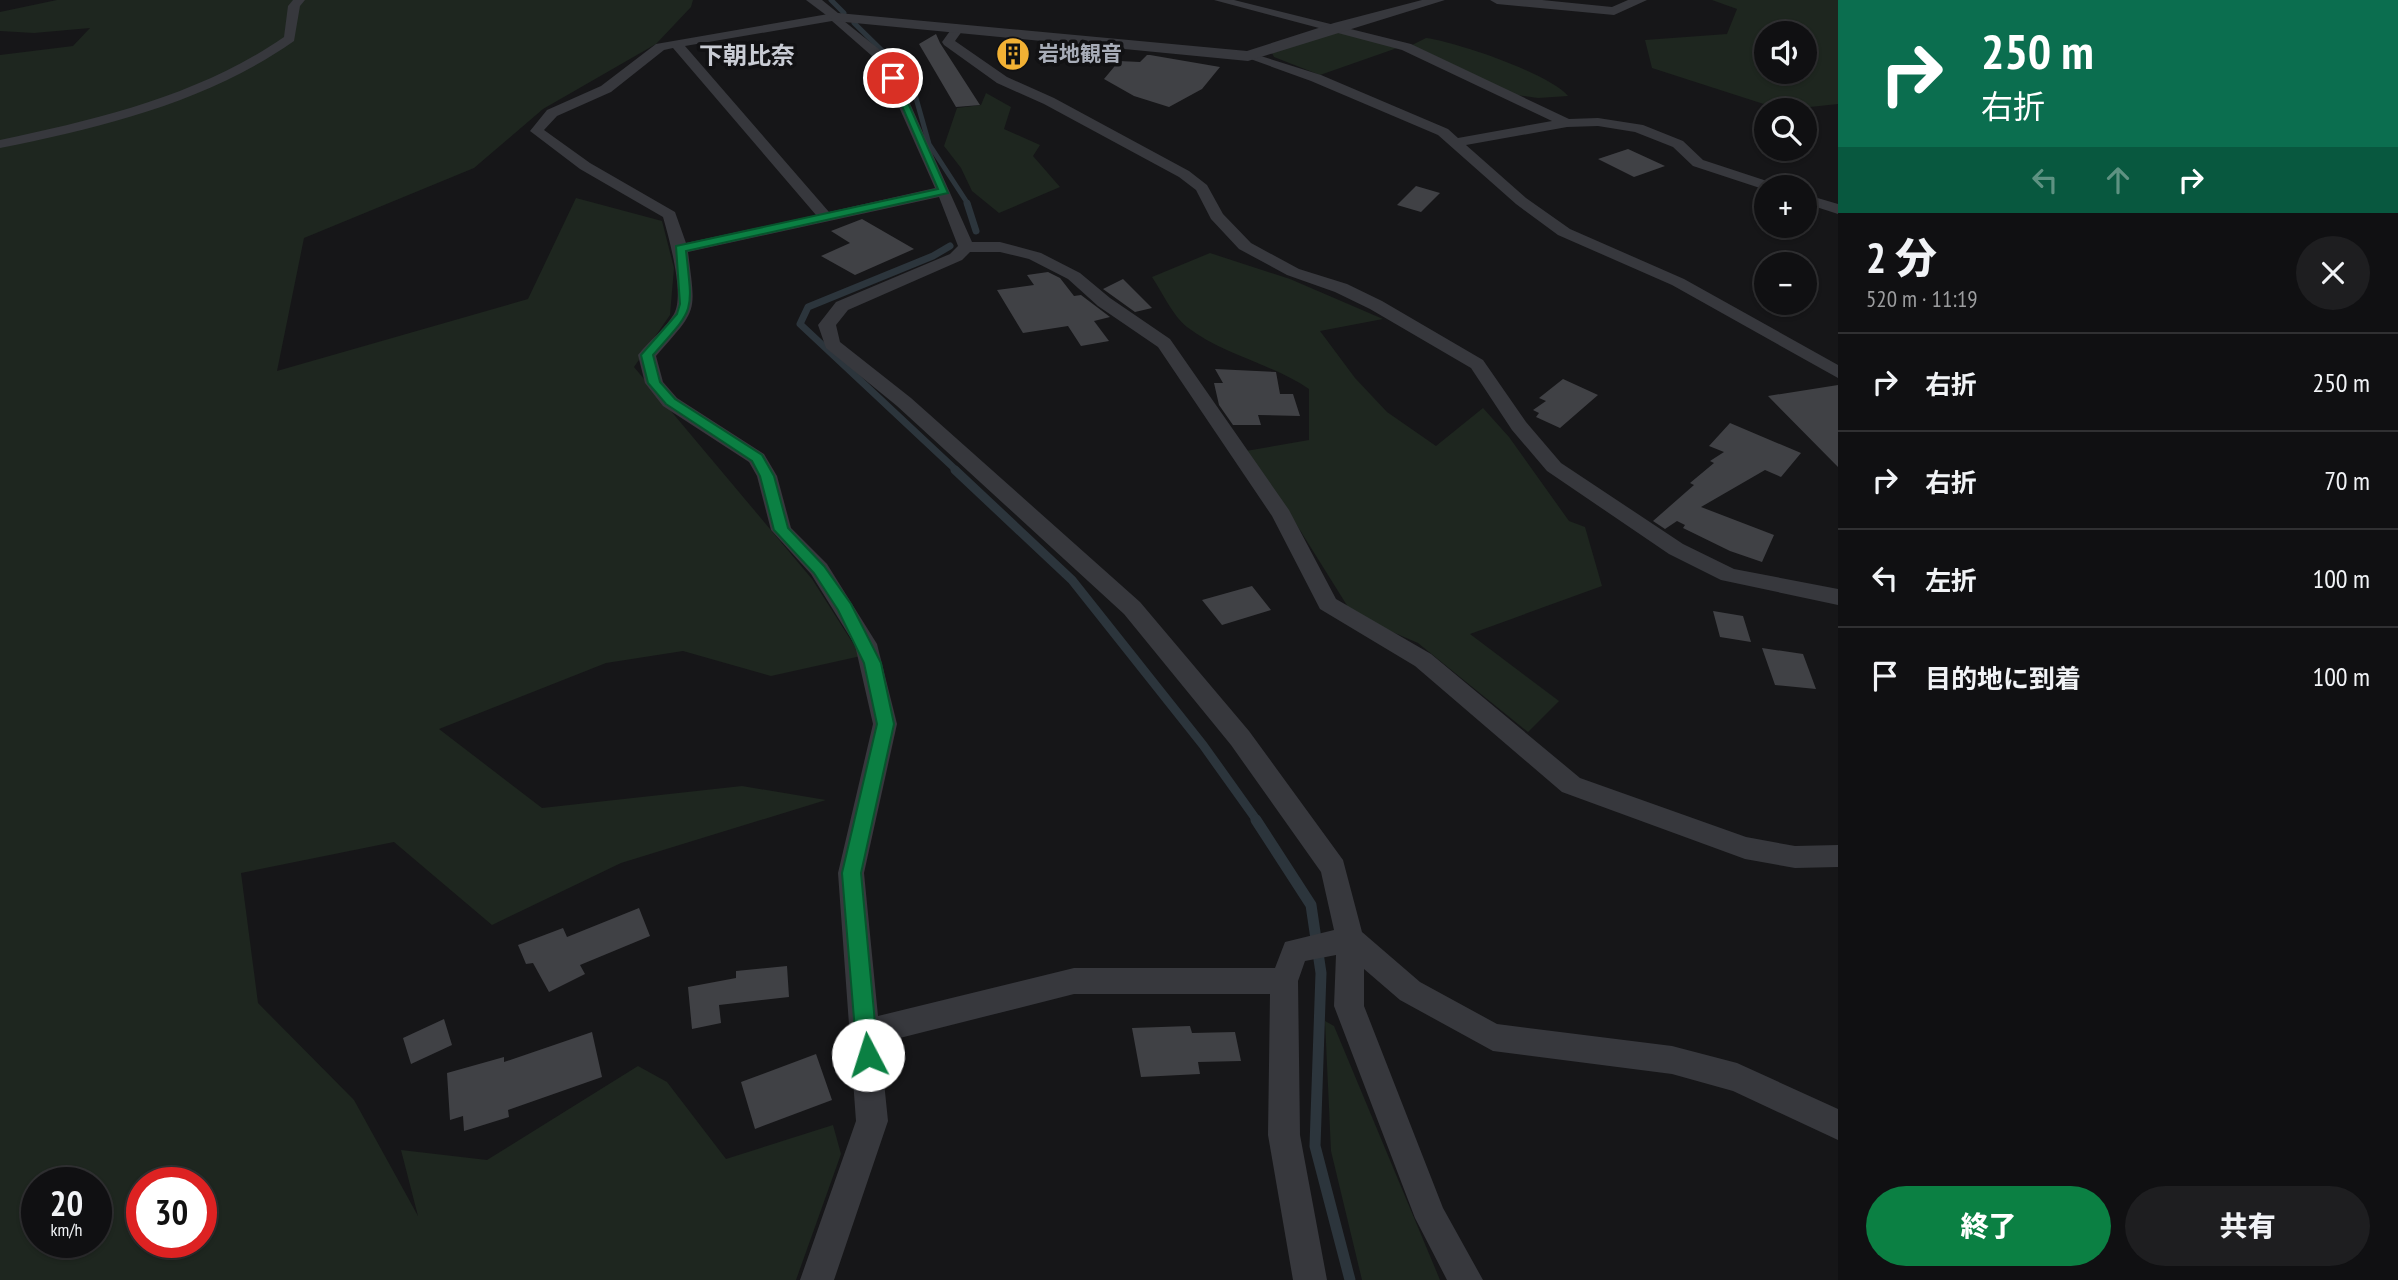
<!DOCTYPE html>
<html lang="ja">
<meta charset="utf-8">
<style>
body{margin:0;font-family:"PT Sans Narrow","Noto Sans JP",sans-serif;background:#1e1e20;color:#f1f3f6;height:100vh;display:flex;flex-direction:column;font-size:26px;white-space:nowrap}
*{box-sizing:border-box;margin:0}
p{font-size:23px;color:#9c9d9f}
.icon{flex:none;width:38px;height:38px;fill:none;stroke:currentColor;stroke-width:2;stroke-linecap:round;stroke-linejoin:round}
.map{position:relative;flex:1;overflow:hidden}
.details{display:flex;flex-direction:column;background:#101012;width:560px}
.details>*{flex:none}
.banner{background:#0b6e4f;color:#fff;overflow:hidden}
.tools{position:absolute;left:1754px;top:21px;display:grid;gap:14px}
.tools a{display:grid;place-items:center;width:63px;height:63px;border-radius:50%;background:#101012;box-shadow:0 2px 5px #0004,0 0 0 2px #303032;font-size:35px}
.speed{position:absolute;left:21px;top:1167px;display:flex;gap:14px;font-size:35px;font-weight:700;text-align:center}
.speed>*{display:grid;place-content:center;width:91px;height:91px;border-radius:50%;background:#101012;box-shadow:0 2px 5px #0004,0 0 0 2px #303032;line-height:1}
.speed small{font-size:18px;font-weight:400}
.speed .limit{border:10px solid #d22;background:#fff;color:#111}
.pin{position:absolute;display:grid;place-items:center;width:60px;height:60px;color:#fff;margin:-30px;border:4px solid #fff;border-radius:50%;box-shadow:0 2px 7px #0007}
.me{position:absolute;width:77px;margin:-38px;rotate:355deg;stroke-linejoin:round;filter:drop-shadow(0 0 5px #0008)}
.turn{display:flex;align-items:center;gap:24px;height:147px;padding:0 28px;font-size:32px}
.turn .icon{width:91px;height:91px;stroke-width:2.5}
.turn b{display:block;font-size:49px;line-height:60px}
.lanes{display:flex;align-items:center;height:66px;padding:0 28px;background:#0003;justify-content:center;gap:35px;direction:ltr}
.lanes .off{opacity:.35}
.round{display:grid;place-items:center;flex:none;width:74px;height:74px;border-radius:37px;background:#1e1e20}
.summary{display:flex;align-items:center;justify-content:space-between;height:119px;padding:0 28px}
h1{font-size:42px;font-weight:800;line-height:52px}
.action{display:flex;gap:14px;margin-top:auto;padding:14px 28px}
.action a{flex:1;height:80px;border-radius:42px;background:#0b8043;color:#fff;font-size:28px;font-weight:800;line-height:80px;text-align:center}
.action a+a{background:#1e1e20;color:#f1f3f6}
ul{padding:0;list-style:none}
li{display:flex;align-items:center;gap:21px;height:98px;padding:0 28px;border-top:2px solid #303032}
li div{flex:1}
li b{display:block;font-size:26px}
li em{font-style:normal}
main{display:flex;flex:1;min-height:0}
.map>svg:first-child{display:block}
.green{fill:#1e261f;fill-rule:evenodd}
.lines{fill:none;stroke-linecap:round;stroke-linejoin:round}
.stream-far3{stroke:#2c353c;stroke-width:5}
.stream-far2{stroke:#2c353c;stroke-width:7}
.stream-far1{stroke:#2c353c;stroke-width:9}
.stream{stroke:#2c353c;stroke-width:11}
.building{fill:#404145}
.minor{fill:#37383d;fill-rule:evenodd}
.tertiary{fill:#37383d;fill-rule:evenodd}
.route{fill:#0b8043;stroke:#07532c;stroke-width:2}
.labels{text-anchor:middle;stroke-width:7;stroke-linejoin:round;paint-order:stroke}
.far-poi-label{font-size:21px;font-weight:bold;fill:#a8adb8;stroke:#111113;text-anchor:start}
.far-quarter-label{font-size:24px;font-weight:bold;fill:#c9ccd4;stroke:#111113}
</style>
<main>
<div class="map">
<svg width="1838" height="1280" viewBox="0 0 1838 1280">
<rect width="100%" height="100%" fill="#161618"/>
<path class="green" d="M 57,0 L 693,0 L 691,7 L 656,44 L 543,109 L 474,168 L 304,238 L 277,371 L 528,299 L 576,198 L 662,221 L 674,268 L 670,315 L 634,367 L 812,579 L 861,656 L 771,676 L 683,651 L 606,663 L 439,729 L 542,808 L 742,786 L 826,800 L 621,863 L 492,925 L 394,842 L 241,873 L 258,1003 L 354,1100 L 418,1216 L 401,1150 L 487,1160 L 638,1066 L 667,1082 L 726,1159 L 833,1125 L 841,1154 L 796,1280 L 0,1280 L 0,55 L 73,46 L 90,28 L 34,33 L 0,31 L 0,12 ZM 37,1183 L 96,1183 L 96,1242 L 37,1242 ZM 142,1183 L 201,1183 L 201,1242 L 142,1242 Z
M 1712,0 L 1838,0 L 1838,104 L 1782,110 L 1652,68 L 1645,40 L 1727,34 L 1737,9 ZM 1766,33 L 1804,33 L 1804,72 L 1766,72 Z
M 1343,30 L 1400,47 L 1320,75 L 1274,57 L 1272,53 Z
M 1426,38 C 1457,42 1550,74 1568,96 L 1538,98 L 1516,95 L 1412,45 Z
M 986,93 L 1011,107 L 1004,129 L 1040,145 L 1033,156 L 1060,187 L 999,213 L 972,191 L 961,168 L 944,146 L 957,108 L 981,105 Z
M 1210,253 L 1290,279 L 1383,319 L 1320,331 L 1355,378 L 1387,412 L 1436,446 L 1483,408 L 1509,437 L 1569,521 L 1585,527 L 1602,586 L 1470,634 L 1559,701 L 1528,732 L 1418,643 L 1353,615 L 1283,503 L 1246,451 L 1309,440 L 1309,389 C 1271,363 1223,355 1187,327 C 1173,316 1162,292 1152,277 Z
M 1325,1021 L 1334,1026 L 1440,1280 L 1362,1280 L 1331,1151 Z"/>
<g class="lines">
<path class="stream-far3" d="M 831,0 L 844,13
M 854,23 L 904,72 L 914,91 L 929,144 L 968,204"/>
<path class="stream-far2" d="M 967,203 L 976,231
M 950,246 L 933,256 L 808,307 L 800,324 L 957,471"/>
<path class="stream-far1" d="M 955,470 L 1072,580 L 1203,745 L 1258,822"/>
<path class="stream" d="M 1256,820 L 1311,905 L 1321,973 L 1315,1146 L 1350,1280"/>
</g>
<path class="building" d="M 936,34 L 940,43 L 980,105 L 956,107 L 919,44 Z
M 1147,55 L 1150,55 L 1220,67 L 1202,89 L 1169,107 L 1134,96 L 1104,79 L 1119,61 L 1140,62 Z
M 1628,149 L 1665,166 L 1634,177 L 1598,159 Z
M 1416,186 L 1440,193 L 1421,212 L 1397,205 Z
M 862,219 L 914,249 L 855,275 L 821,256 L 850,243 L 831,231 Z
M 1048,272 L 1060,278 L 1074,296 L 1081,295 L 1110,317 L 1094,321 L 1109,341 L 1081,346 L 1068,326 L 1023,333 L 997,290 L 1034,285 L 1027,275 Z
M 1123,279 L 1152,308 L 1135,312 L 1103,289 Z
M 1215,369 L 1276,372 L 1280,394 L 1293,394 L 1300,416 L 1258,415 L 1261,425 L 1233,425 L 1219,405 L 1214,383 L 1223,383 Z
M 1563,379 L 1598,395 L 1560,428 L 1536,417 L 1539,413 L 1533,410 L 1546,401 L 1539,398 Z
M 1838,385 L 1838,467 L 1768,396 Z
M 1730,423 L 1801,453 L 1781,477 L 1765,470 L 1701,507 L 1774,535 L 1762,562 L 1730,551 L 1683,528 L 1685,525 L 1677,521 L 1665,529 L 1653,521 L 1694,485 L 1690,483 L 1714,463 L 1710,461 L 1724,452 L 1709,446 Z
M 1252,586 L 1271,610 L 1222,625 L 1202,600 Z
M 1713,611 L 1743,616 L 1751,642 L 1720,637 Z
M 1762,648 L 1803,654 L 1816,689 L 1775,685 Z
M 639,908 L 650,936 L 580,965 L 585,974 L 549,992 L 533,963 L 526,964 L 518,945 L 563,928 L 567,937 Z
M 787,966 L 789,997 L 719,1005 L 721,1023 L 692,1029 L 688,987 L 736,978 L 736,971 Z
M 444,1019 L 452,1045 L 411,1064 L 403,1038 Z
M 1190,1026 L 1192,1033 L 1235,1032 L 1241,1061 L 1198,1062 L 1200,1074 L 1141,1077 L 1132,1028 Z
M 592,1032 L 602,1077 L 508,1110 L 509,1117 L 464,1131 L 463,1116 L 450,1120 L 447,1073 L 504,1057 L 504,1062 Z
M 816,1054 L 832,1100 L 755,1129 L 741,1082 Z"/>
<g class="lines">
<path class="minor" d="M 293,0 L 305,0 L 300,6 L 294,41 C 207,102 103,127 0,148 L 0,140 C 99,119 200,95 284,37 L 288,6 Z
M 1214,0 L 1234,0 L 1411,44 L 1569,119 L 1598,118 L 1643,125 L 1683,141 L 1703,160 L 1776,184 L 1778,187 L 1766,187 L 1766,190 L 1693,166 L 1673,147 L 1635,132 L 1598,126 L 1567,127 L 1466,145 L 1526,198 L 1570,229 L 1684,279 L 1838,365 L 1838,378 L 1672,285 L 1558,235 L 1516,204 L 1438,135 L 1311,81 L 1242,56 L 1248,52 L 1321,75 L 1448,129 L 1458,138 L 1552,121 L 1402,50 Z
M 834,13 L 880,50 L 895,70 L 972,242 L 1000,242 L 1041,253 L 1080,273 L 1110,298 L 1170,339 L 1289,510 L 1336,599 L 1431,654 L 1580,778 L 1746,837 L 1795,846 L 1838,845 L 1838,867 L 1795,868 L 1745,859 L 1562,792 L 1415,666 L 1320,609 L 1272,516 L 1158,347 L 1098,306 L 1068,279 L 1029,259 L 1000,252 L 970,252 L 962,260 L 848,310 L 836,325 L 840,342 L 911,398 L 1140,602 L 1249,731 L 1343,860 L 1362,932 L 1420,982 L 1497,1024 L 1672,1046 L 1737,1063 L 1838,1109 L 1838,1140 L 1733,1091 L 1672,1074 L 1493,1051 L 1400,1000 L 1364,969 L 1364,1006 L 1443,1208 L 1483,1280 L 1447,1280 L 1415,1218 L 1334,1006 L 1336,955 L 1305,961 L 1298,981 L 1300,1135 L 1327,1280 L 1293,1280 L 1268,1135 L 1270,994 L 1074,994 L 880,1043 L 888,1121 L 834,1280 L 800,1280 L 856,1121 L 838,873 L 873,724 L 855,645 L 811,574 L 771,530 L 757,476 L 749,462 L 663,406 L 645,383 L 638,355 C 649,341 665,329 674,314 C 685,295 669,238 663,217 L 580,169 L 530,131 L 547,110 L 601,86 L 656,44 ZM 832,21 L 872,56 L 883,71 L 935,188 L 829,212 L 685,46 ZM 673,48 L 816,215 L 686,243 L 675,212 L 590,163 L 544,130 L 557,116 L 611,92 L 664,50 ZM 939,197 L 958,246 L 950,254 L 836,302 L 818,325 L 826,348 L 897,406 L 1124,614 L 1231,745 L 1321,872 L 1334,930 L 1285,942 L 1275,968 L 1074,968 L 878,1016 L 864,873 L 897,724 L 877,644 L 827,564 L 791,528 L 777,476 L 764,454 L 677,398 L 663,382 L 656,356 C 698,308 696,315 688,252 Z
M 955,24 L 965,27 L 955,41 L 1007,77 L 1054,98 L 1189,171 L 1207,185 L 1223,214 L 1251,243 L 1299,269 L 1347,284 L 1382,301 L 1483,360 L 1526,422 L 1561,463 L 1683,544 L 1734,569 L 1838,589 L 1838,605 L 1721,580 L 1669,554 L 1547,471 L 1512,430 L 1471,368 L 1370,309 L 1335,292 L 1287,275 L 1239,249 L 1211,219 L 1196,190 L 1179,177 L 1044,104 L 997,83 L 944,45 L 942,42 Z
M 1804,194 L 1838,204 L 1838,214 L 1804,203 Z"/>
<path class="tertiary" d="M 806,0 L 822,0 L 838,13 L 1247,51 L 1334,23 L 1422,0 L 1445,0 L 1248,61 L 834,21 Z
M 1490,0 L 1542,0 L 1612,7 L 1628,0 L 1647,0 L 1614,15 L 1497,4 Z"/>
</g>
<path class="route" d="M 889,76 L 897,78 L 948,193 L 686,251 C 693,315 695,307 653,355 L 660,382 L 675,399 L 762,455 L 774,476 L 788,528 L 824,566 L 851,604 L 881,663 L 894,724 L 861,873 L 878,1055 L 875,1062 L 868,1065 L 860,1062 L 857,1055 L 842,873 L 877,724 L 864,663 L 838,610 L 814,573 L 774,530 L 760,476 L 752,461 L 666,404 L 648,383 L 641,355 L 677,314 L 680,304 L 676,246 L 938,189 Z"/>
<defs>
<g id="building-disc" transform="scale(1.75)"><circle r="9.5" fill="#f2b134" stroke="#111113"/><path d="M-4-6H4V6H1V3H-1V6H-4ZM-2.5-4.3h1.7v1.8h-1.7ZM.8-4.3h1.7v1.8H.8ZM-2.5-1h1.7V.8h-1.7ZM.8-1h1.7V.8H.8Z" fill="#111"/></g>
</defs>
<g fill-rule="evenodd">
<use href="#building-disc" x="1013" y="54"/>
</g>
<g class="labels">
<g class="far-poi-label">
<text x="1038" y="61">岩地観音</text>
</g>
<g class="far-quarter-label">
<text x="747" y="64">下朝比奈</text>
</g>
</g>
</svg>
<div class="tools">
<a><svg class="icon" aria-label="sound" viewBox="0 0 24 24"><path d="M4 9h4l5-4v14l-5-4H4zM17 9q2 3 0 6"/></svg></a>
<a><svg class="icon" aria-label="search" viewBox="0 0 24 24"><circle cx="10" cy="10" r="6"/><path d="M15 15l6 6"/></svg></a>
<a>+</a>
<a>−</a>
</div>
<div class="speed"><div>20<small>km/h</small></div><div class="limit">30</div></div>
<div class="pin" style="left:893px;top:78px;background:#d93025"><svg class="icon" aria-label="arrive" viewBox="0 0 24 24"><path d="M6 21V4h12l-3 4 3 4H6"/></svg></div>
<svg class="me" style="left:868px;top:1055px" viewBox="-20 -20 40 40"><circle r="19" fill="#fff"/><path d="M0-13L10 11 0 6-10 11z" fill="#0b8043"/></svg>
</div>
<section class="details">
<div class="banner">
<div class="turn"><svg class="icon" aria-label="right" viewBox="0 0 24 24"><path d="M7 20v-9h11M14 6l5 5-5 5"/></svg><div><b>250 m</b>右折</div></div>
<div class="lanes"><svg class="icon off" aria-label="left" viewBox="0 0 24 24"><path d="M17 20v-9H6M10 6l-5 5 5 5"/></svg><svg class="icon off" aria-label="ahead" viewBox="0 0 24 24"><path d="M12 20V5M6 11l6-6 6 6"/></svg><svg class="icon" aria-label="right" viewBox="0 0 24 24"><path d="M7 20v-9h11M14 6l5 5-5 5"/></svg></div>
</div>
<div class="summary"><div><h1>2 分</h1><p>520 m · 11:19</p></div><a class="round"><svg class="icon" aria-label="close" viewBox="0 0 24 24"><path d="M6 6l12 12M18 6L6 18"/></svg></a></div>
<ul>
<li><svg class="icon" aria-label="right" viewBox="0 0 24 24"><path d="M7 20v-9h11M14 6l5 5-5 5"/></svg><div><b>右折</b></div><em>250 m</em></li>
<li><svg class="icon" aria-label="right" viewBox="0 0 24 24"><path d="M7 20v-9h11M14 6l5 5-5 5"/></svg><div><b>右折</b></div><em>70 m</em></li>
<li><svg class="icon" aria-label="left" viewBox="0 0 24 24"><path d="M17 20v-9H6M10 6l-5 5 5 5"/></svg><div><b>左折</b></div><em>100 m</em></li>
<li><svg class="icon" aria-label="arrive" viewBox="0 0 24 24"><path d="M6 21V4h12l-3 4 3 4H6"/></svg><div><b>目的地に到着</b></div><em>100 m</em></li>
</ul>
<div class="action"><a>終了</a><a>共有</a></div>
</section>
</main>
